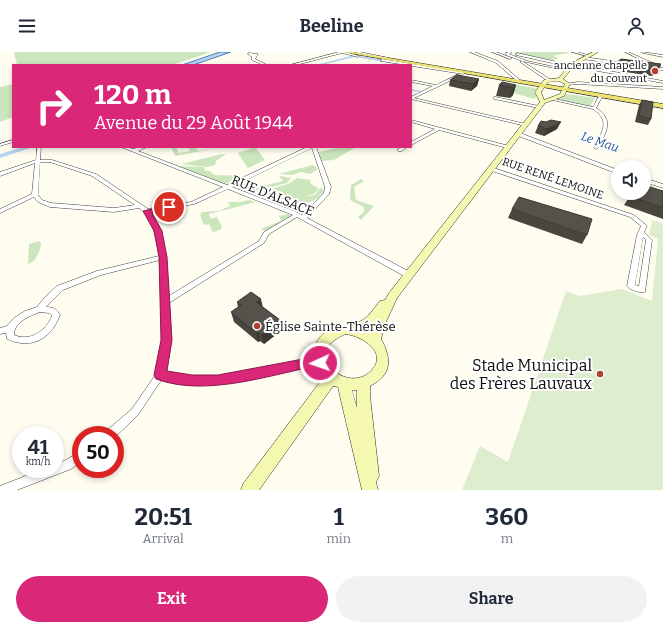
<!DOCTYPE html>
<meta charset="utf-8">
<style>
body{margin:0;font-family:Bitter,serif;background:#f2f2f3;color:#1f2937;height:100vh;display:flex;flex-direction:column;font-size:15px;white-space:nowrap}
*{box-sizing:border-box;margin:0}
p{font-size:13px;color:#747a83}
.icon{flex:none;width:22px;height:22px;fill:none;stroke:currentColor;stroke-width:2;stroke-linecap:round;stroke-linejoin:round}
.map{position:relative;height:438px;overflow:hidden}
.details{display:flex;flex-direction:column;background:#fff;flex:1}
.details>*{flex:none}
.guide{position:absolute;left:12px;top:12px;width:400px;height:84px;border-radius:0px;box-shadow:0 2px 6px #0003;background:#db2777;color:#fff;overflow:hidden}
.fabs{position:absolute;left:611px;top:108px;display:grid;gap:8px}
.fabs a{display:grid;place-items:center;width:40px;height:40px;border-radius:50%;background:#fff;box-shadow:0 2px 6px #0003;font-size:20px}
.speed{position:absolute;left:12px;top:374px;display:flex;gap:8px;font-size:20px;font-weight:700;text-align:center}
.speed>*{display:grid;place-content:center;width:52px;height:52px;border-radius:50%;background:#fff;box-shadow:0 2px 6px #0003;line-height:1}
.speed small{font-size:10px;font-weight:400}
.speed .limit{border:6px solid #d22;background:#fff;color:#111}
.pin{position:absolute;display:grid;place-items:center;width:34px;height:34px;color:#fff;margin:-17px;border:2px solid #fff;border-radius:50%;box-shadow:0 1px 4px #0007}
.me{position:absolute;width:44px;margin:-22px;rotate:267deg;stroke-linejoin:round;filter:drop-shadow(0 0 3px #0008)}
.turn{display:flex;align-items:center;gap:14px;height:84px;padding:0 16px;font-size:18px}
.turn .icon{width:52px;height:52px;stroke-width:2.5}
.turn b{display:block;font-size:28px;line-height:34px}
.eta{display:flex;justify-content:space-evenly;align-items:center;height:68px;text-align:center}
.eta b{font-size:24px;font-weight:700;line-height:28px}
.button{display:flex;gap:8px;margin-top:auto;padding:8px 16px}
.button a{flex:1;height:46px;border-radius:24px;background:#db2777;color:#fff;font-size:16px;font-weight:700;line-height:46px;text-align:center}
.button a+a{background:#f2f2f3;color:#1f2937}
header{display:flex;justify-content:space-between;align-items:center;height:52px;padding:0 16px;background:#fff;font-size:18px;font-weight:700}
.map>svg:first-child{display:block}
.green{fill:#cbe5bc}
.pitch{fill:#ddedcd}
.water{fill:#b9d3f1;stroke:#467dc1}
.lines{fill:none;stroke-linecap:round;stroke-linejoin:round}
.canal{fill:#b9d3f1;fill-rule:evenodd}
.street-casing{stroke:#414141;stroke-width:1}
.secondary-casing{stroke:#303030;stroke-width:1}
.primary-casing{stroke:#1f1f1f;stroke-width:1}
.street{fill:#fff;fill-rule:evenodd}
.secondary{fill:#f5f8b1;fill-rule:evenodd}
.primary{fill:#ece171;fill-rule:evenodd}
.wall{fill:#494640}
.shaded-wall{fill:#3c3934}
.building{fill:#55514b;stroke:#3c3934}
.route{fill:#db2777;stroke:#8e194d}
.poi-dot{fill:#b14032;stroke:#fff;stroke-width:1.5}
.labels{text-anchor:middle;stroke-width:4;stroke-linejoin:round;paint-order:stroke}
.far-poi-label{font-size:11px;fill:#0e0e0e;stroke:#fff;text-anchor:end}
.far-street-label{font-size:11px;fill:#0e0e0e;stroke:#fff}
.far-water-label{font-size:12px;font-style:italic;fill:#225194;stroke:#fff}
.street-label{font-size:13px;fill:#0e0e0e;stroke:#fff}
.poi-label{font-size:13px;fill:#0e0e0e;stroke:#fff;text-anchor:start}
.near-poi-label{font-size:16px;fill:#0e0e0e;stroke:#fff;text-anchor:end}
</style>
<header><svg class="icon" aria-label="menu" viewBox="0 0 24 24"><path d="M4 6h16M4 12h16M4 18h16"/></svg>Beeline<svg class="icon" aria-label="person" viewBox="0 0 24 24"><circle cx="12" cy="8" r="4"/><path d="M4 21q1-7 8-7t8 7"/></svg></header>
<div class="map">
<svg width="663" height="438" viewBox="0 0 663 438">
<rect width="100%" height="100%" fill="#fefdf0"/>
<path class="green" d="M 14,0 L 211,0 L 172,13 L 17,13 Z
M 511,0 L 566,0 L 570,1 L 555,3 L 553,4 L 559,6 L 552,8 Z
M 13,32 L 13,65 L 0,70 L 0,35 Z
M 513,32 L 535,36 L 536,37 L 534,40 L 537,44 L 534,47 L 507,39 Z
M 567,42 L 595,46 L 590,55 L 557,49 Z
M 171,95 L 176,95 L 179,101 L 190,99 L 188,95 L 195,95 L 198,99 L 223,95 L 175,104 Z
M 255,95 L 265,108 L 248,116 L 238,101 Z
M 340,95 L 356,95 L 334,108 L 321,109 L 319,100 Z
M 222,102 L 226,102 L 216,109 L 215,113 L 207,115 L 181,112 Z
M 313,113 L 316,115 L 317,118 L 310,122 L 301,120 L 292,123 L 278,122 Z
M 177,114 L 204,115 L 205,119 L 210,119 L 214,123 L 243,124 L 225,132 Z
M 279,124 L 291,126 L 287,131 L 248,141 L 236,136 L 249,128 L 247,130 L 248,133 L 241,135 L 243,139 L 283,129 Z
M 297,126 L 310,128 L 311,132 L 318,136 L 317,139 L 314,142 L 287,149 L 268,140 L 271,137 L 288,132 Z
M 361,127 L 364,129 L 354,135 L 356,148 L 374,154 L 361,168 L 358,165 L 364,160 L 364,155 L 350,148 L 351,133 Z
M 322,136 L 324,140 C 315,151 296,157 282,153 L 296,146 L 315,143 L 319,137 Z
M 249,148 L 256,150 L 209,162 L 211,167 L 217,165 L 222,175 L 220,178 L 213,180 L 209,172 L 204,173 L 200,163 L 202,160 L 219,159 L 230,154 L 228,150 L 241,150 Z
M 288,162 L 297,166 L 269,182 L 261,177 L 281,169 L 279,164 Z
M 39,189 L 41,192 C 40,199 36,210 28,212 L 29,192 Z"/>
<path class="pitch" d="M 652,168 L 663,172 L 663,438 L 462,438 L 480,394 L 508,410 L 566,239 L 579,244 L 622,237 L 652,249 L 658,187 L 649,183 Z"/>
<path class="water" d="M 220,0 L 231,0 L 193,13 L 182,13 Z"/>
<g class="lines">
<path class="canal" d="M 354,3 L 391,9 L 393,10 L 391,11 L 354,5 L 322,13 L 316,13 Z
M 399,10 L 403,12 L 396,13 Z
M 411,37 L 422,39 L 420,40 L 411,39 Z
M 24,95 L 33,95 L 0,106 L 0,102 Z"/>
<g class="street-casing">
<path id="street" d="M 339,0 L 345,0 L 359,4 L 358,5 L 342,1 L 296,13 L 290,13 Z
M 354,0 L 360,0 L 389,6 L 388,7 Z
M 470,0 L 474,0 L 498,9 L 521,29 L 518,30 L 496,11 Z
M 492,0 L 496,0 L 512,6 L 510,7 Z
M 509,0 L 512,0 L 509,2 L 527,9 L 569,18 L 567,19 L 522,9 L 551,28 L 548,29 L 520,10 L 522,9 L 506,3 L 506,1 Z
M 572,0 L 577,0 L 588,3 L 587,4 Z
M 625,0 L 628,0 L 660,14 L 659,16 L 663,16 L 663,18 L 648,17 L 649,15 L 658,16 Z
M 642,0 L 663,3 L 663,5 L 643,1 Z
M 249,1 L 258,2 L 255,7 L 267,13 L 263,13 L 252,8 L 252,5 L 248,2 Z
M 517,1 L 571,13 L 572,12 L 663,29 L 663,31 L 571,14 L 570,15 L 516,3 Z
M 584,5 L 625,11 L 627,12 L 625,13 L 583,7 Z
M 382,7 L 463,20 L 465,21 L 463,22 L 381,9 Z
M 459,22 L 460,24 L 414,46 L 526,72 L 526,74 L 411,47 L 411,45 L 433,34 L 411,30 L 411,28 L 436,33 Z
M 578,30 L 663,35 L 663,37 L 578,32 L 568,33 L 566,32 Z
M 599,44 L 602,45 L 596,56 C 615,68 606,80 598,96 L 596,97 L 594,96 C 602,80 611,69 593,57 L 548,47 L 550,46 L 593,55 Z
M 495,45 L 539,54 L 541,55 L 539,56 L 494,47 L 494,45 Z
M 411,68 L 509,94 L 509,95 L 507,96 L 439,78 L 411,93 L 411,90 L 435,77 L 411,70 Z
M 516,81 L 520,81 L 618,118 L 618,122 L 516,83 Z
M 13,88 L 13,90 L 0,94 L 0,92 Z
M 37,95 L 41,95 L 40,108 L 52,108 L 96,122 L 148,157 L 191,150 L 223,135 L 121,95 L 127,95 L 133,97 L 140,95 L 147,95 L 138,99 L 227,133 L 307,95 L 316,95 L 331,135 L 329,142 L 307,166 L 412,221 L 413,223 L 409,225 L 406,225 L 297,165 L 269,182 L 264,191 L 169,251 L 171,288 L 165,320 L 192,324 L 218,324 L 319,305 L 322,306 L 323,309 L 322,312 L 218,332 L 192,332 L 162,327 L 138,363 L 115,385 L 115,383 L 105,383 L 106,379 L 132,357 L 156,322 L 163,288 L 160,208 L 101,223 L 63,238 L 46,255 C 53,255 57,257 60,263 C 51,287 32,298 7,287 L 6,281 L 0,282 L 0,276 L 7,274 L 14,266 L 25,259 L 37,255 L 45,245 L 57,234 L 97,219 L 159,204 C 156,187 154,166 139,156 L 114,160 L 50,155 L 38,150 L 34,145 L 0,161 L 0,157 L 32,142 L 35,111 L 0,124 L 0,120 L 36,108 ZM 312,96 L 325,135 L 324,141 L 302,163 L 294,159 L 232,135 ZM 40,110 L 50,110 L 92,124 L 135,153 L 114,156 L 51,151 L 42,148 L 38,143 ZM 228,137 L 293,163 L 264,180 L 259,189 L 169,244 L 166,205 L 161,179 L 151,160 L 194,152 ZM 40,260 L 49,261 L 52,264 C 46,279 30,290 14,283 C 14,270 29,264 40,260 Z
M 402,95 L 407,95 L 402,99 L 398,99 L 398,97 Z
M 491,115 L 634,163 L 646,173 L 647,174 L 644,180 L 652,188 L 645,240 C 640,241 630,238 627,234 L 637,183 L 641,174 L 630,165 L 489,118 L 489,116 ZM 643,185 L 646,188 L 639,234 L 635,233 Z
M 644,126 L 663,132 L 663,136 L 644,130 Z
M 81,399 L 81,410 L 71,417 L 17,438 L 0,438 L 0,434 L 43,417 L 55,417 L 55,412 L 64,409 Z"/>
</g>
<g class="secondary-casing">
<path id="secondary" d="M 593,0 L 598,0 L 574,14 L 563,27 L 570,32 L 564,44 L 545,51 L 397,246 L 385,272 L 381,287 C 392,307 392,323 370,334 L 370,344 L 379,424 L 376,430 L 378,438 L 362,438 L 340,344 L 338,335 L 333,334 L 259,438 L 241,438 L 243,432 L 323,326 C 312,312 309,288 329,278 C 340,273 351,274 361,269 C 368,266 375,255 380,249 L 385,248 L 389,241 L 540,50 L 535,40 L 544,28 L 559,26 L 570,12 ZM 559,29 L 565,32 L 560,42 L 544,48 L 541,40 L 548,30 ZM 373,273 L 371,280 L 366,277 ZM 346,282 C 362,284 388,300 372,318 C 348,345 298,300 346,282 ZM 352,338 L 357,338 L 357,356 Z"/>
</g>
<g class="primary-casing">
<path id="primary" d="M 343,0 L 353,0 L 663,52 L 663,56 Z"/>
</g>
<use href="#street" class="street"/>
<use href="#secondary" class="secondary"/>
<use href="#primary" class="primary"/>
</g>
<path class="wall" d="M 615,12 L 661,12 L 658,19 L 652,24 L 612,18 Z
M 479,27 L 477,34 L 471,39 L 449,34 L 450,28 Z
M 499,33 L 516,33 L 513,43 L 510,46 L 496,44 Z
M 642,48 L 651,67 L 648,73 L 635,70 L 639,53 Z
M 546,70 L 557,77 L 544,84 L 535,81 L 538,74 Z
M 663,139 L 663,167 L 624,153 L 632,141 Z
M 512,157 L 587,183 L 582,192 L 508,166 Z
M 237,250 L 263,255 L 280,268 L 282,278 L 264,292 L 260,289 L 258,290 L 234,270 L 231,260 L 238,255 Z"/>
<path class="shaded-wall" d="M 661,12 L 658,19 L 652,24 L 655,17 Z
M 479,27 L 477,34 L 471,39 L 473,32 Z
M 516,33 L 513,43 L 510,46 L 513,36 Z
M 561,70 L 557,77 L 544,84 L 547,77 Z
M 261,247 L 263,256 L 256,250 Z
M 280,268 L 282,278 L 264,292 L 262,283 Z
M 258,280 L 260,289 L 258,290 L 256,281 Z"/>
<path class="building" d="M 621,7 L 661,12 L 655,17 L 615,12 Z
M 457,23 L 479,27 L 473,32 L 450,28 Z
M 502,30 L 516,33 L 513,36 L 499,33 Z
M 642,48 L 653,50 L 651,67 L 639,64 Z
M 551,68 L 561,70 L 547,77 L 538,74 L 541,69 L 546,70 Z
M 644,133 L 663,139 L 663,156 L 630,144 L 632,141 L 644,141 Z
M 519,145 L 592,167 L 587,183 L 512,157 Z
M 251,240 L 261,247 L 256,250 L 280,268 L 262,283 L 258,280 L 256,281 L 231,260 L 241,253 L 237,250 Z"/>
<path class="route" d="M 169,153 L 171,154 L 171,157 L 152,161 L 162,179 L 167,205 L 172,288 L 167,319 L 192,323 L 218,323 L 319,304 L 323,305 L 326,311 L 324,315 L 320,316 L 316,314 C 266,324 205,345 156,327 L 154,323 L 161,288 L 159,205 L 154,179 L 143,159 Z"/>
<g class="poi-dot">
<circle cx="655" cy="19" r="4"/>
<circle cx="257" cy="274" r="4"/>
<circle cx="600" cy="322" r="4"/>
</g>
<g class="labels">
<g class="far-poi-label">
<text x="647" y="17">ancienne chapelle<tspan x="647" dy="13">du couvent</tspan></text>
</g>
<g class="far-street-label">
<text transform="translate(553 126) rotate(19)" y="4">RUE RENÉ LEMOINE</text>
</g>
<g class="far-water-label">
<text transform="translate(600 90) rotate(19)" y="4">Le Mau</text>
</g>
<g class="street-label">
<text transform="translate(273 143) rotate(22)" y="5">RUE D'ALSACE</text>
</g>
<g class="poi-label">
<text x="265" y="279">Église Sainte-Thérèse</text>
</g>
<g class="near-poi-label">
<text x="592" y="319">Stade Municipal<tspan x="592" dy="18">des Frères Lauvaux</tspan></text>
</g>
</g>
</svg>
<div class="fabs">
<a><svg class="icon" aria-label="sound" viewBox="0 0 24 24"><path d="M4 9h4l5-4v14l-5-4H4zM17 9q2 3 0 6"/></svg></a>
</div>
<div class="speed"><div>41<small>km/h</small></div><div class="limit">50</div></div>
<div class="pin" style="left:169px;top:155px;background:#d93025"><svg class="icon" aria-label="arrive" viewBox="0 0 24 24"><path d="M6 21V4h12l-3 4 3 4H6"/></svg></div>
<svg class="me" style="left:320px;top:311px" viewBox="-20 -20 40 40"><circle r="17" fill="#db2777" stroke="#fff" stroke-width="3"/><path d="M0-11L8 9 0 5-8 9z" fill="#fff"/></svg>
<div class="guide">
<div class="turn"><svg class="icon" aria-label="right" viewBox="0 0 24 24"><path d="M7 20v-9h11M14 6l5 5-5 5"/></svg><div><b>120 m</b>Avenue du 29 Août 1944</div></div>
</div>
</div>
<section class="details">
<div class="eta">
<div><b>20:51</b><p>Arrival</p></div>
<div><b>1</b><p>min</p></div>
<div><b>360</b><p>m</p></div>
</div>
<div class="button"><a>Exit</a><a>Share</a></div>
</section>
